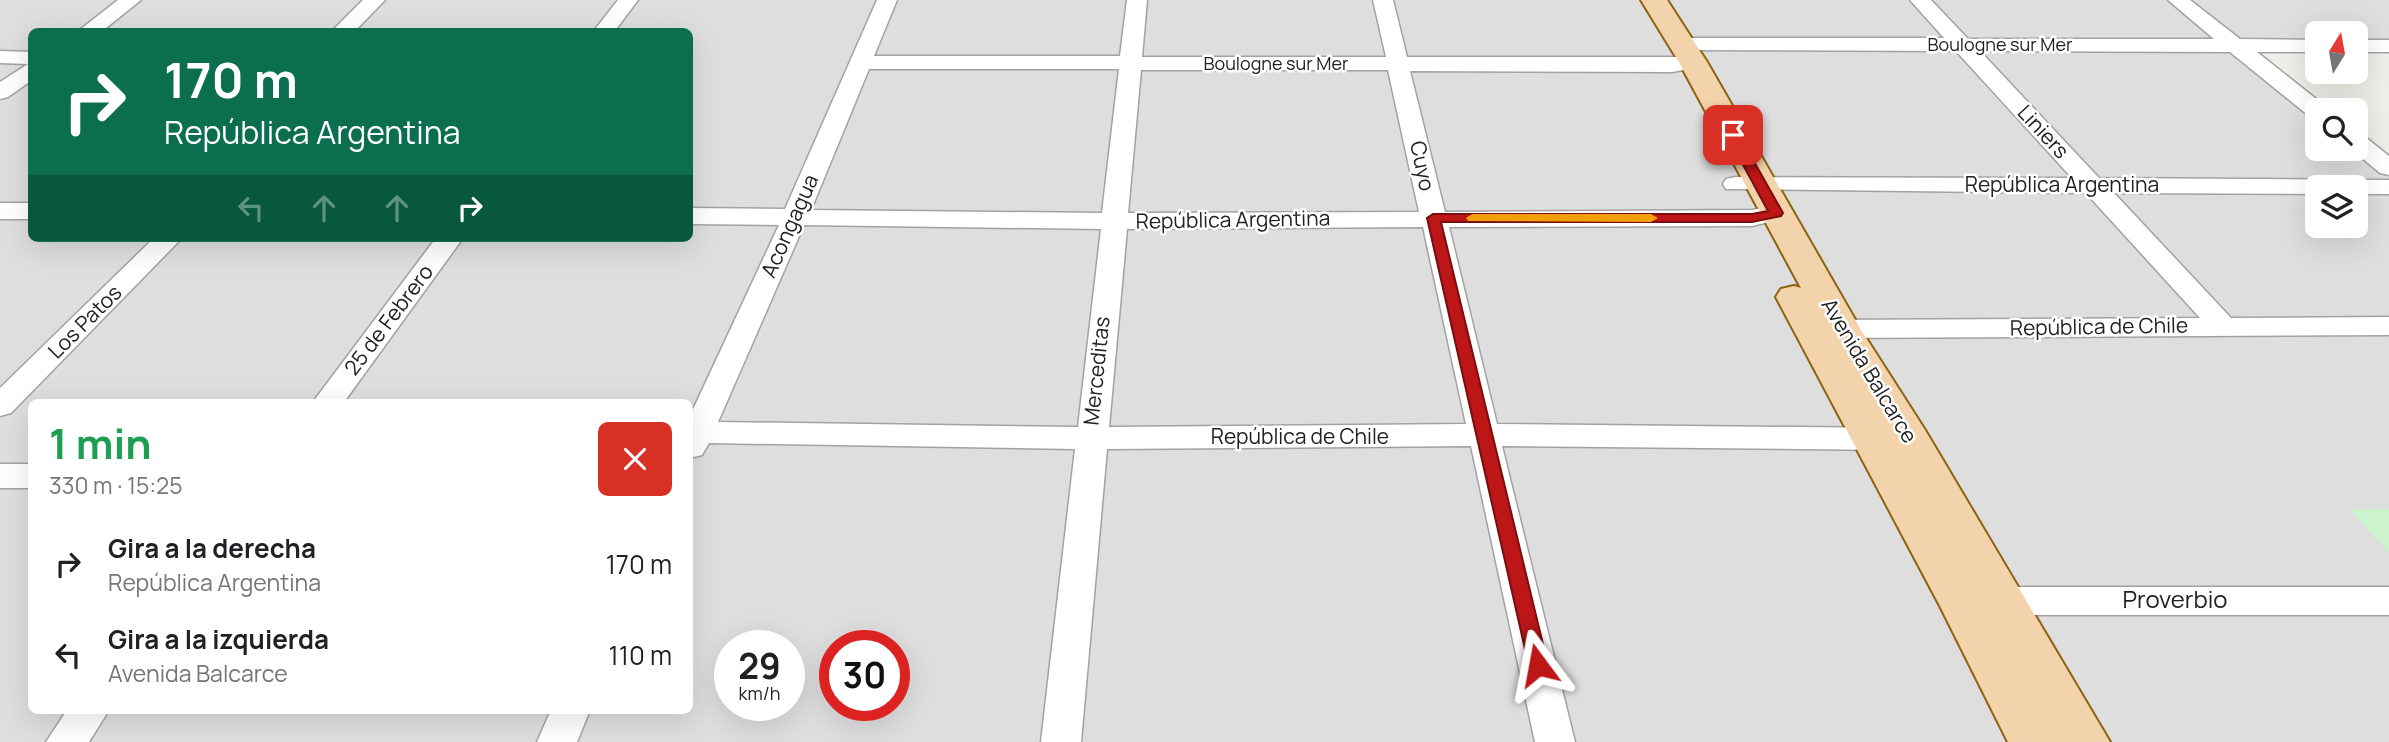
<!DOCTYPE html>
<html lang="es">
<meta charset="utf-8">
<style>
body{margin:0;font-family:Manrope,sans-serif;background:#f2f2f2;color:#202124;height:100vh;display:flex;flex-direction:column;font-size:26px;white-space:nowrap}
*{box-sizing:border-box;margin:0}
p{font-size:23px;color:#757577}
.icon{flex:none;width:38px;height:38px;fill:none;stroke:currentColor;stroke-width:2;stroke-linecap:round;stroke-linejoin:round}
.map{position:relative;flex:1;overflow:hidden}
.drawer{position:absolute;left:28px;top:399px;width:665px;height:315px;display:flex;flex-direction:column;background:#fff;border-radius:10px;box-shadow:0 7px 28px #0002}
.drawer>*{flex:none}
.hud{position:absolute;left:28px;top:28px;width:665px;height:214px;border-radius:10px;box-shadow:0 7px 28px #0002;background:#0b6e4f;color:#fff;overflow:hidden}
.needle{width:46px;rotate:11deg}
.controls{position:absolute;left:2305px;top:21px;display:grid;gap:14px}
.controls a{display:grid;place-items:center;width:63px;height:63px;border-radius:10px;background:#fff;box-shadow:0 7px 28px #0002;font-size:35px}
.speed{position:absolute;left:714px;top:630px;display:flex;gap:14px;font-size:35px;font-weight:700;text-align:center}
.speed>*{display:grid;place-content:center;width:91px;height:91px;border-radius:50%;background:#fff;box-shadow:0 7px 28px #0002;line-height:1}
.speed small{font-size:18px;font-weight:400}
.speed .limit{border:10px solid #d22;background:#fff;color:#111}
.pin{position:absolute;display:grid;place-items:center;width:60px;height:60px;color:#fff;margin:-30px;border-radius:14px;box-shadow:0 4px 10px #0006}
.me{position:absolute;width:77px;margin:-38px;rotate:347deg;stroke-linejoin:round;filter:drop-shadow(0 0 5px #0008)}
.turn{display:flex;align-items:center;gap:24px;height:147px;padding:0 21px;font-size:32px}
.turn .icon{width:91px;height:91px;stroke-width:2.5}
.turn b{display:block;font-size:49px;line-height:60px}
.lanes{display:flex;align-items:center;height:66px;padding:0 21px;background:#0003;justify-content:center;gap:35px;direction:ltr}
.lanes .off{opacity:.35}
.round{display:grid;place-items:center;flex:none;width:74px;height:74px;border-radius:10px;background:#f2f2f2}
.head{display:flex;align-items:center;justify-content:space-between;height:119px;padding:0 21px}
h1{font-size:42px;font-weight:700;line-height:52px;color:#1e9e55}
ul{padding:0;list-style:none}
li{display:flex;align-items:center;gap:21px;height:91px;padding:0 21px}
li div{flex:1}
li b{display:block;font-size:26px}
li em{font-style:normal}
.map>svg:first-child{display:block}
.residential{fill:#dfdede;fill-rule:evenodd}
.park{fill:#cbf4ce}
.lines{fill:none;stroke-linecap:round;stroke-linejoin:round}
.minor-casing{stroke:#a2a2a2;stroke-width:3}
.major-casing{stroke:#8d6310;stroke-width:4}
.minor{fill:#fff;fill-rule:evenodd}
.major{fill:#f3d3ab;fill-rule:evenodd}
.route{fill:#bc1617;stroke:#7a0e0f;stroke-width:2}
.slow{fill:#f59e0b}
.labels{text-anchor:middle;stroke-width:5;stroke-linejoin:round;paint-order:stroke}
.far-street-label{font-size:18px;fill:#212121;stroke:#fff}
.street-label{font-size:21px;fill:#212121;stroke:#fff}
.near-street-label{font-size:24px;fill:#212121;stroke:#fff}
</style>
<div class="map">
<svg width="2389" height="742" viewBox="0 0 2389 742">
<rect width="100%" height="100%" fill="#f0eee9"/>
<path class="residential" d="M 0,0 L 2389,0 L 2389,46 L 2356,46 L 2356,33 L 2317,33 L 2317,46 L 2236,46 L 2317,111 L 2317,149 L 2356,149 L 2356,141 L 2389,168 L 2389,742 L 0,742 ZM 32,32 L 690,32 L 690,238 L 32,238 ZM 2317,187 L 2356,187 L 2356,226 L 2317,226 ZM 32,402 L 690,402 L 690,710 L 32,710 ZM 730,646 L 789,646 L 789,705 L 730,705 ZM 835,646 L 894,646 L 894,705 L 835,705 Z"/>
<path class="park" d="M 2350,509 L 2389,509 L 2389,553 Z"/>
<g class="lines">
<g class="minor-casing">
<path id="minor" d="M 118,0 L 141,0 L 101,32 L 77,32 Z
M 363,0 L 385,0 L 354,32 L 331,32 Z
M 618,0 L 638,0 L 614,32 L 593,32 Z
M 877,0 L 897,0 L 874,56 L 1120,56 L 1127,0 L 1147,0 L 1142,57 L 1386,57 L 1373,0 L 1393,0 L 1407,57 L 1701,57 L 1704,62 L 1701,67 L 1672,72 L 1410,71 L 1445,212 L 1752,210 L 1776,205 L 1785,208 L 1789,213 L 1785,218 L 1752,226 L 1449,227 L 1497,424 L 1890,428 L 1901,431 L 1906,439 L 1901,447 L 1890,450 L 1502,446 L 1575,742 L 1535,742 L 1471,446 L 1107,449 L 1081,742 L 1041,742 L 1075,449 L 709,443 L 702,455 L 690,458 L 690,416 L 779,225 L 690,224 L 690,208 L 785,209 ZM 869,69 L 1119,69 L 1102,213 L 811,210 ZM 1141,70 L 1388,70 L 1419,212 L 1128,213 ZM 804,225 L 1101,229 L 1078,427 L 718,422 ZM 1423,227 L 1466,424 L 1109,427 L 1127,229 Z
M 1910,0 L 1931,0 L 1968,39 L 2214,39 L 2168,0 L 2190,0 L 2240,39 L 2317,40 L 2317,52 L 2257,52 L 2325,106 L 2328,110 L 2317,110 L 2317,118 L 2309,116 L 2230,52 L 1980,51 L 2099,178 L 2389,180 L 2389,194 L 2356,194 L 2356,187 L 2317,187 L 2317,194 L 2114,193 L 2231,318 L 2389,317 L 2389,335 L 1822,338 L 1812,335 L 1808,329 L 1812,323 L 1822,320 L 2200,318 L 2086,193 L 1726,189 L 1723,184 L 1726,179 L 1735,177 L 2072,178 L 1956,51 L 1682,50 L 1674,49 L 1671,44 L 1674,39 L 1682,38 L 1944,38 Z
M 2356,40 L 2389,40 L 2389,52 L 2356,52 Z
M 0,51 L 32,52 L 32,80 L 8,97 L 0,99 L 0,82 L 28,64 L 0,63 Z
M 2356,134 L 2364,136 L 2389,156 L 2389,175 L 2380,173 L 2351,149 L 2356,149 Z
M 0,203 L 32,203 L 32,219 L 0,219 Z
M 154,238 L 182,238 L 11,413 L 0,416 L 0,388 Z
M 436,238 L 463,238 L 344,402 L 313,402 Z
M 0,464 L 32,464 L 32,488 L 0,488 Z
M 1987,587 L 2389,587 L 2389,615 L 1987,615 L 1974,611 L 1969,601 L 1974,591 Z
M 67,710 L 109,710 L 89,742 L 46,742 Z
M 551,710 L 590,710 L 577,742 L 537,742 Z"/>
</g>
<g class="major-casing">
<path id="major" d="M 1641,0 L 1667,0 L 1707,62 L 1861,330 L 1925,430 L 2110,742 L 2008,742 L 1940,606 L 1776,297 L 1781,289 L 1794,286 L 1801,288 L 1679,62 Z"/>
</g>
<use href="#minor" class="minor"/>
<use href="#major" class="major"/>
</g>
<path class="route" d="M 1733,131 L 1739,135 L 1783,213 L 1781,216 L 1752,222 L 1441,222 L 1548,665 L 1545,671 L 1538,674 L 1530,671 L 1427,218 L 1433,214 L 1752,214 L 1768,211 L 1727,135 Z"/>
<path class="slow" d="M 1472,214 L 1651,214 L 1658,218 L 1651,222 L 1468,221 L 1466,218 Z"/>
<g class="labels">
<g class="far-street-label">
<text x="2000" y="51">Boulogne sur Mer</text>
<text x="1276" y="70">Boulogne sur Mer</text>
</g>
<g class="street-label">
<text transform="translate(2043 132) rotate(47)" y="7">Liniers</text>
<text transform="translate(1422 166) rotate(78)" y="7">Cuyo</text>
<text x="2062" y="192">República Argentina</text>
<text transform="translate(1233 220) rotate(-1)" y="7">República Argentina</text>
<text transform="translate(790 226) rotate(-66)" y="7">Acongagua</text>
<text transform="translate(389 320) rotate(-53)" y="7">25 de Febrero</text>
<text transform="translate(85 322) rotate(-45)" y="7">Los Patos</text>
<text transform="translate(2099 327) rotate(-1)" y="7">República de Chile</text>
<text transform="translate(1097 371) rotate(-84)" y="7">Merceditas</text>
<text transform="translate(1869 371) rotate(59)" y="7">Avenida Balcarce</text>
<text x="1300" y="444">República de Chile</text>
</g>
<g class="near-street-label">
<text x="2175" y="608">Proverbio</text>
</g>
</g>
</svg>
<div class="controls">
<a><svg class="needle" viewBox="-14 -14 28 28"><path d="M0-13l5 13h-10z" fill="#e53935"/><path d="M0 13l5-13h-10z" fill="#757577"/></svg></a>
<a><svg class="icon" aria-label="search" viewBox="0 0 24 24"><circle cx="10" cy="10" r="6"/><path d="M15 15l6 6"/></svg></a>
<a><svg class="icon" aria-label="layers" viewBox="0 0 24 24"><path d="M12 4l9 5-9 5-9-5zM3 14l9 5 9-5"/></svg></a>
</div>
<div class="speed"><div>29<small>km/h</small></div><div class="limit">30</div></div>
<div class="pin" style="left:1733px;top:135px;background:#d93025"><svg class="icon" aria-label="arrive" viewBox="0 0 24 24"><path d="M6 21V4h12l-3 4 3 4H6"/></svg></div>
<svg class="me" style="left:1538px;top:665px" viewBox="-20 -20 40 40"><path d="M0-17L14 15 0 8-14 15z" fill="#bc1617" stroke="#fff" stroke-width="4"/></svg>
<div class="hud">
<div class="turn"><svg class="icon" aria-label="right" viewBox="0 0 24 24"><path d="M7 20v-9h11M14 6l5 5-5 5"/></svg><div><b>170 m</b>República Argentina</div></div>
<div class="lanes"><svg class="icon off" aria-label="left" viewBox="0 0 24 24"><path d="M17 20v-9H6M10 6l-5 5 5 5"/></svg><svg class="icon off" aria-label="ahead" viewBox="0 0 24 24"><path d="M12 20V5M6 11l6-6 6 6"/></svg><svg class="icon off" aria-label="ahead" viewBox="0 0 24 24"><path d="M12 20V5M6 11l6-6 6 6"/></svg><svg class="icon" aria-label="right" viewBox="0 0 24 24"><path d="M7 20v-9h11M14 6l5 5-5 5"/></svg></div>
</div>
<section class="drawer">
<div class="head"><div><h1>1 min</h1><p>330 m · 15:25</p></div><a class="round" style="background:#d93025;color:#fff"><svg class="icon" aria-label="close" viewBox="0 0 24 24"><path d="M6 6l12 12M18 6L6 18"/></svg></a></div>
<ul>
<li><svg class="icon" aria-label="right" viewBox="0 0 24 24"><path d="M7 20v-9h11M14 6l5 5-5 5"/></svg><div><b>Gira a la derecha</b><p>República Argentina</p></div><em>170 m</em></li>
<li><svg class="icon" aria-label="left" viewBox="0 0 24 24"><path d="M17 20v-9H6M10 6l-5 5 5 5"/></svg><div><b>Gira a la izquierda</b><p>Avenida Balcarce</p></div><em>110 m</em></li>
</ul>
</section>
</div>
